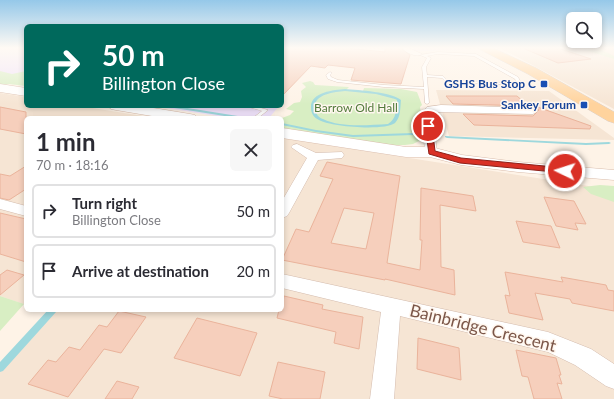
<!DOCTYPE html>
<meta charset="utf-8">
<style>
body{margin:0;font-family:Lato,sans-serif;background:#f7f7f7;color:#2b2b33;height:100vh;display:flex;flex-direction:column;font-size:15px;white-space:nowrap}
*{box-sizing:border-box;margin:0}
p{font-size:13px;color:#7c7c81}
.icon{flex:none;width:22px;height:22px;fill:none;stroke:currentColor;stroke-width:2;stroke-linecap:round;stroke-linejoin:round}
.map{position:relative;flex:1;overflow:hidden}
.panel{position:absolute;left:24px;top:116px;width:260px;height:196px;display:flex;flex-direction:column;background:#fff;border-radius:6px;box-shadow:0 2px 6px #0003}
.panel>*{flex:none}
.top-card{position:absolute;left:24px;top:24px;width:260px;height:84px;border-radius:6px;box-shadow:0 2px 6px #0003;background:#00695c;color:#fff;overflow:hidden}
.fabs{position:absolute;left:566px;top:12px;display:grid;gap:8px}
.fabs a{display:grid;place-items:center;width:36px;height:36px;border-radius:6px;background:#fff;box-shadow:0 2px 6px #0003;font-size:20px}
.pin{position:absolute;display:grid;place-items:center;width:34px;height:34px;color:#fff;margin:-17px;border:2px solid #fff;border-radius:50%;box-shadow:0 1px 4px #0007}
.me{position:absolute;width:44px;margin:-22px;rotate:274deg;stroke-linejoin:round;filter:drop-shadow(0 0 3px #0008)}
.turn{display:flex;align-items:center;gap:14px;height:84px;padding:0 12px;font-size:18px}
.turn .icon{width:52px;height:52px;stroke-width:2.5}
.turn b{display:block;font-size:28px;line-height:34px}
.round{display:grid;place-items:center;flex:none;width:42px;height:42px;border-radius:6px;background:#f7f7f7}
.summary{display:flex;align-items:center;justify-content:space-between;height:68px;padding:0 12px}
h1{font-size:24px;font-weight:700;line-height:30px}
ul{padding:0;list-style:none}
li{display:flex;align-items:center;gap:12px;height:54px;margin:0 8px 6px;padding:0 4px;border:2px solid #e1e1e2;border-radius:6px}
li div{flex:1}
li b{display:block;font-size:15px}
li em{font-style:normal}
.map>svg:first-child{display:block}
.residential{fill:#f6e5d4}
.education{fill:#f0e3fb}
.green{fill:#d8eec3}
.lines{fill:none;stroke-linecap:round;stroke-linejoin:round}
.stream{fill:#9ed8dd;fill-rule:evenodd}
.building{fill:#f6cfbc;stroke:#eab39b;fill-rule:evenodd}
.lane-casing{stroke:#d4bcae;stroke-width:1}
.street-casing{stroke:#d4bcae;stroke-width:1}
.secondary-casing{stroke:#dabdad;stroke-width:1}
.primary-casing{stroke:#dad0cc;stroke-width:1}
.lane{fill:#fff;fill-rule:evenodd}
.street{fill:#fff;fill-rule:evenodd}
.secondary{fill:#fff;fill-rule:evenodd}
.primary{fill:#ffd39d;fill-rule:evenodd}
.route{fill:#d93025;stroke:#8d1f18}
.transit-dot{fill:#1a4fb4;stroke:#fff7ef;stroke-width:1.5}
.labels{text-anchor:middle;stroke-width:3;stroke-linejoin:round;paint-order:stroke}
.far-transit-label{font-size:12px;font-weight:bold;fill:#164399;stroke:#fff7ef;text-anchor:end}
.far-park-label{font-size:12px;fill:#537b3c;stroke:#fff7ef}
.near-street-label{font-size:17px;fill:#7b5648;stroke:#fff7ef}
</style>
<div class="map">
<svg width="614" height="399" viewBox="0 0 614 399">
<rect width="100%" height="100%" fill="#fef3e7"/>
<path class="residential" d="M 499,48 L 614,48 L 614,109 L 510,53 Z
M 436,90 L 549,91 L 614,138 L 614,140 L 449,136 Z
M 0,93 L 26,97 L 26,106 L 80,106 L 155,118 L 26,118 L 26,305 L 0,296 Z
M 282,138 L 614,190 L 614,399 L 0,399 L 0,368 L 51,313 L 42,310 L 282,310 Z"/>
<path class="education" d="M 0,48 L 26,48 L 26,86 L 0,82 Z
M 412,48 L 465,48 L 461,50 L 423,51 L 414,51 Z
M 153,106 L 279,106 L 269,118 L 230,118 Z"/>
<path class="green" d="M 579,48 L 599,48 L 614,56 L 614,59 Z
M 0,71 L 12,74 L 26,71 L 26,86 L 9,84 L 0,86 Z
M 310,81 L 313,82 L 315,85 L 349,87 L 346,90 L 363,91 L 364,88 L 401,89 L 417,92 L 422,105 L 420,107 L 422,120 L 424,123 L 423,139 L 413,144 L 405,145 L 386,145 L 282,128 L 282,118 L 290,115 L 294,111 L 286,109 L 294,103 L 300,102 L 302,97 L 301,91 L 306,87 L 302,83 Z
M 600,185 L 614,186 L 614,202 L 591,194 L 583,187 Z
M 0,296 L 24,304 L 0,331 Z"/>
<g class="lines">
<path class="stream" d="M 345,89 C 359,90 391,92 401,100 C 400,108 401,117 395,123 C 385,131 331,127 319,120 C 314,118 311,113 311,108 C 310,92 334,90 345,89 ZM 345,91 L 376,94 L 395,99 L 397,100 C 396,110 397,118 388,124 C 369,125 341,128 323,119 C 319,118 316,114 315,110 C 312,94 334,92 345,91 Z
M 166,106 L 175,106 L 244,117 L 246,118 L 237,118 L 168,107 Z
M 282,123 L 316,130 L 353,135 L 413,133 L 415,134 L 413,135 L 353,137 L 316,132 L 282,125 Z
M 445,136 L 586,143 L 609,142 L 611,143 L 609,144 L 586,145 L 447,138 L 445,137 Z
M 48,310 L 57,310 L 56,312 L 3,371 L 0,372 L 0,362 Z"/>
</g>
<path class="building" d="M 282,48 L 346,48 L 385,52 L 385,48 L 401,48 L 410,55 L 401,84 L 351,80 L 355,68 L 328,65 L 325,68 L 311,66 L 282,96 Z
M 526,48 L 558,48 L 591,59 L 558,63 L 525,49 Z
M 446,96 L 517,96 L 526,104 L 529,104 L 591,126 L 590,129 L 474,125 L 463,114 L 533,116 L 539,110 L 533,106 L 453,104 Z
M 0,107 L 26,112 L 26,134 L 0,129 Z
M 327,162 L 400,176 L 387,263 L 420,270 L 422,240 L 420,240 L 421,188 L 473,196 L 476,211 L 440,205 L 441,267 L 454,270 L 455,295 L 385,279 L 385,280 L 282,260 L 296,229 L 309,232 L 333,179 L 320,176 ZM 344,208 L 374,213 L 366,249 L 331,243 Z
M 26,166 L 26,189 L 9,200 L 0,198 L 0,174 L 10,176 Z
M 544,197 L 574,201 L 586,224 L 575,223 L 578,230 L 556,226 Z
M 0,213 L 26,219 L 26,262 L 0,254 Z
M 516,221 L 551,226 L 560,248 L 523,242 Z
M 7,270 L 24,275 L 0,295 L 0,275 Z
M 505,272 L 563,282 L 561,277 L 606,285 L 608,290 L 614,291 L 614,311 L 572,303 L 570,299 L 535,293 L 543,320 L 509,313 L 505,295 L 510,296 Z
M 284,296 L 323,305 L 322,309 L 363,317 L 359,349 L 334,343 L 336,332 L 277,318 L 279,310 L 282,310 Z
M 119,311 L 146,317 L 121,353 L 104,349 L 68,397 L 28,384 L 48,360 L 56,362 L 69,347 L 80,350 L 99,325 L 107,327 Z
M 197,318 L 257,333 L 240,376 L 174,358 Z
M 418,338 L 459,348 L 461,380 L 417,369 Z
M 516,350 L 556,358 L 561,375 L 559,375 L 562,384 L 557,383 L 562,399 L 534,399 L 528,377 L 522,376 Z
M 278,362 L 325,372 L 320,399 L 283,399 L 269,396 Z
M 117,381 L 139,387 L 132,399 L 105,399 Z"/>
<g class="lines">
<g class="lane-casing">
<path id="lane" d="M 438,52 L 476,54 L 518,77 L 520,81 L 513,85 L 446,82 L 442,78 L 427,77 L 429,103 L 427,104 L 425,103 L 424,89 L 384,87 L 337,82 L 328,79 L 326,75 L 330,72 L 332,73 L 330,75 L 331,77 L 338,80 L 384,85 L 424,87 L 422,67 L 427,58 L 420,55 ZM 438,54 L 474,56 L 515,79 L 516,81 L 512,83 L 447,80 L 443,76 L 427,75 L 426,67 L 431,58 L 427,56 Z
M 246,106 L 254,106 L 268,110 L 258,118 L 253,118 L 262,111 Z"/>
</g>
<g class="street-casing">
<path id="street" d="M 402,48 L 409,48 L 422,54 C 417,58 406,53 402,48 Z
M 441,105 L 533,108 L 538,111 L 533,114 L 433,112 L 432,113 L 437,152 L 435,154 L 427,154 L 425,152 L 422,113 L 427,107 Z
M 297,144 L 316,153 L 342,152 L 344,155 L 342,158 L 318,160 L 289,213 L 287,216 L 282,218 L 282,201 L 307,158 L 291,147 L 293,145 Z
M 0,199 L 26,206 L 26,216 L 0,209 Z
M 282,274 L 548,332 L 591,349 L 614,364 L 614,389 L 606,386 L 575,365 L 548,352 L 400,316 L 394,399 L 370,399 L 381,312 L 282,288 Z"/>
</g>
<g class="secondary-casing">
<path id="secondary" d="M 0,84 L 26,88 L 26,96 L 0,92 Z
M 109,106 L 141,106 L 190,114 L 195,115 L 197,118 L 164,118 L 116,110 L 111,109 Z
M 282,128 L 406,147 L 431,147 L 462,155 L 518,162 L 614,170 L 614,180 L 518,172 L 461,165 L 430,157 L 406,157 L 282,138 Z"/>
</g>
<g class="primary-casing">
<path id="primary" d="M 480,48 L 493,48 L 536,68 L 614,112 L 614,123 L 608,121 L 528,74 L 481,50 Z"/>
</g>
<use href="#lane" class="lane"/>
<use href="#street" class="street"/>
<use href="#secondary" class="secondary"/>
<use href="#primary" class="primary"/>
</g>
<linearGradient id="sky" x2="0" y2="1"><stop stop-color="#95c8e9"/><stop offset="0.46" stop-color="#fffaf4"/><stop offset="1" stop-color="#fffaf4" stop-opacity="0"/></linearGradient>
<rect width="614" height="104" fill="url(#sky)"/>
<path class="route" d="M 428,124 L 432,126 L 435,151 L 461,158 L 565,168 L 569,171 L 565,173 L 460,163 L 429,154 L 425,126 Z"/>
<g class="transit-dot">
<rect x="540" y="80" width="8" height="8" rx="2"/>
<rect x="580" y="101" width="8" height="8" rx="2"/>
</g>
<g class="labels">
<g class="far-transit-label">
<text x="536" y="88">GSHS Bus Stop C</text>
<text x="576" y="109">Sankey Forum</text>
</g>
<g class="far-park-label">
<text x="356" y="112">Barrow Old Hall</text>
</g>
<g class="near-street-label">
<text transform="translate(483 328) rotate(14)" y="6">Bainbridge Crescent</text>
</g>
</g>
</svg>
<div class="fabs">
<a><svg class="icon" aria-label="search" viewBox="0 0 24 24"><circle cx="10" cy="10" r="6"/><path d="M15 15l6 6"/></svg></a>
</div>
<div class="pin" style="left:428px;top:126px;background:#d93025"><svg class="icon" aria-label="arrive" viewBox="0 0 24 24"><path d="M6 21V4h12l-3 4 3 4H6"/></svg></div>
<svg class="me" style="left:565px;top:171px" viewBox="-20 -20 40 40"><circle r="17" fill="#d93025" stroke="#fff" stroke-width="3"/><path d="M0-11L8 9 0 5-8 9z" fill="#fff"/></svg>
<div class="top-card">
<div class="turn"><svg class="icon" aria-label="right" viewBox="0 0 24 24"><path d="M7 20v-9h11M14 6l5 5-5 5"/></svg><div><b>50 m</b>Billington Close</div></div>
</div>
<section class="panel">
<div class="summary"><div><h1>1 min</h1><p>70 m · 18:16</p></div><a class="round"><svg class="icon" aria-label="close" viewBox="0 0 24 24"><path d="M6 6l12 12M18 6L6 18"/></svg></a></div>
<ul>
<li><svg class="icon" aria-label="right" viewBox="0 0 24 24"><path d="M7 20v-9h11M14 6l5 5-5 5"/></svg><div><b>Turn right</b><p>Billington Close</p></div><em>50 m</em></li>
<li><svg class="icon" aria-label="arrive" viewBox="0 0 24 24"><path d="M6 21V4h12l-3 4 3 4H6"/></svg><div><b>Arrive at destination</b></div><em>20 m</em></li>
</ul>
</section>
</div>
